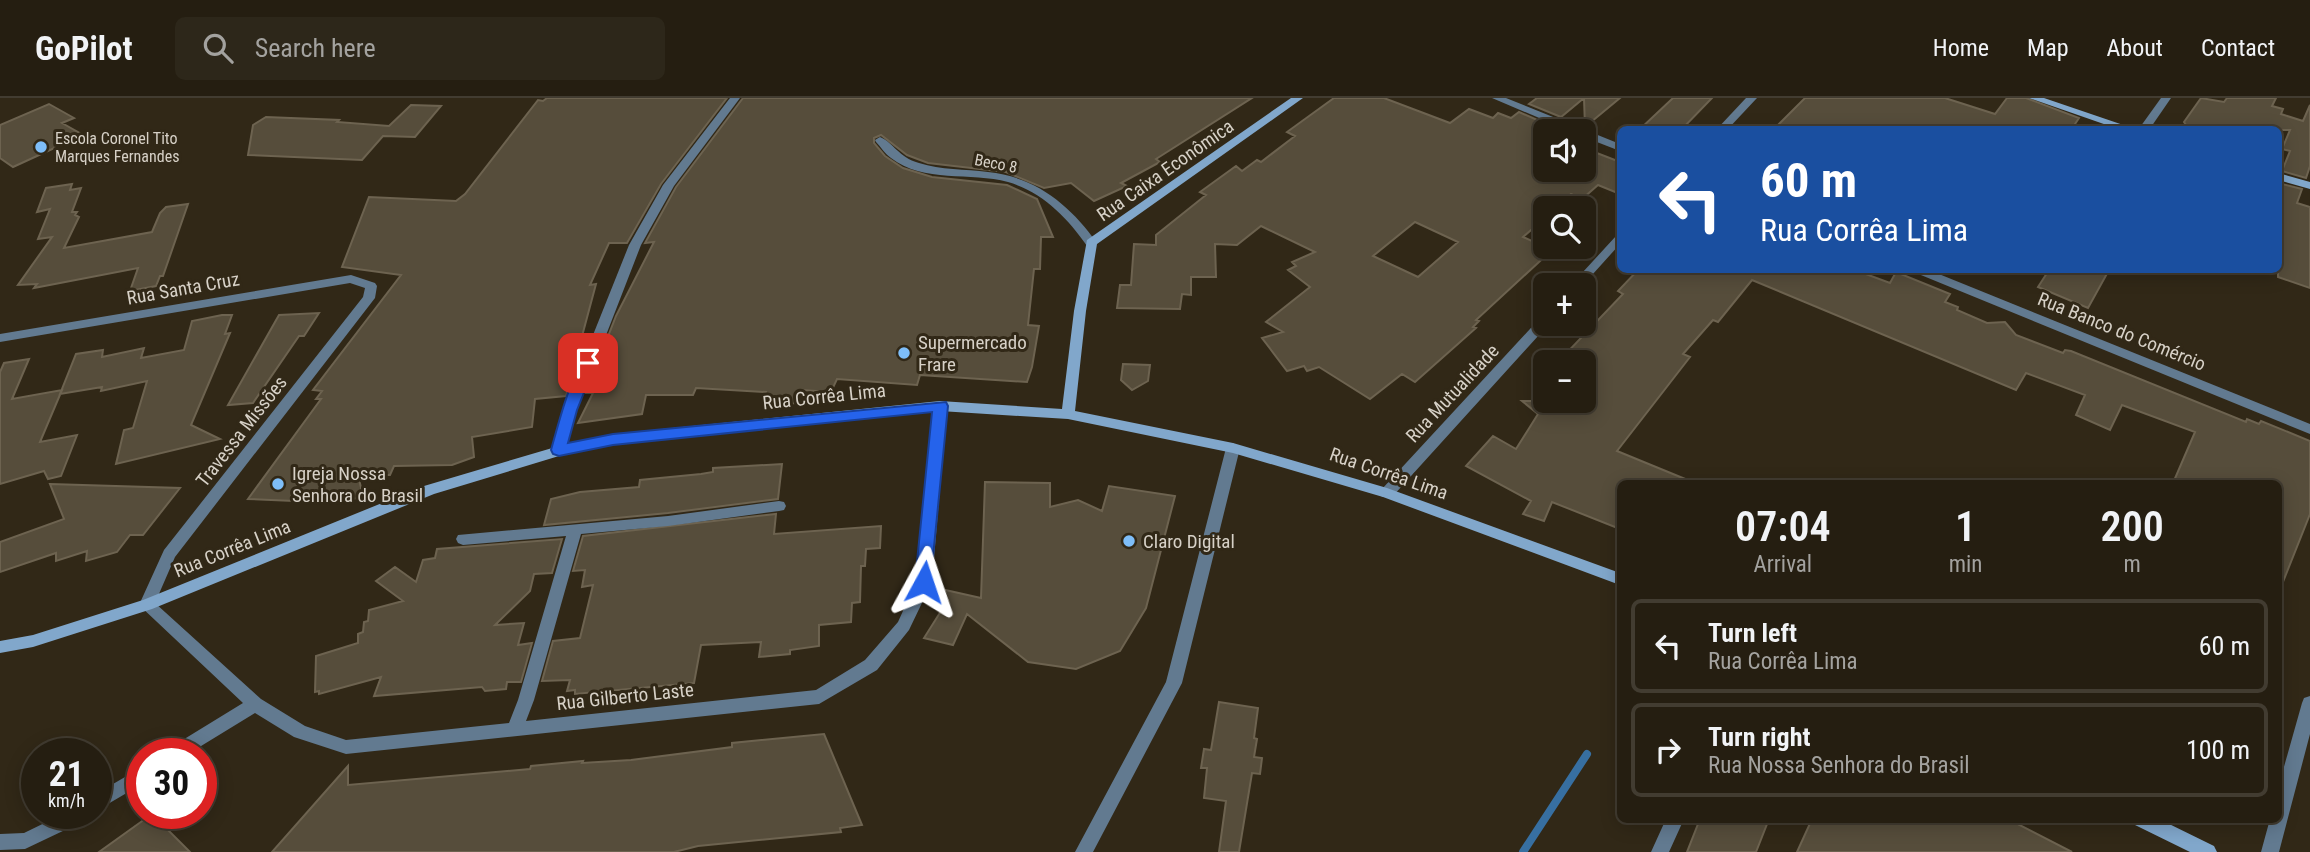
<!DOCTYPE html>
<meta charset="utf-8">
<style>
body{margin:0;font-family:"Roboto Condensed",sans-serif;background:#2d271a;color:#f1f3f6;height:100vh;display:flex;flex-direction:column;font-size:26px;white-space:nowrap}
*{box-sizing:border-box;margin:0}
p{font-size:23px;color:#a3a29f}
.icon{flex:none;width:38px;height:38px;fill:none;stroke:currentColor;stroke-width:2;stroke-linecap:round;stroke-linejoin:round}
.map{position:relative;flex:1;overflow:hidden}
.drawer{position:absolute;left:1617px;top:382px;width:665px;height:343px;display:flex;flex-direction:column;background:#251e11;border-radius:10px;box-shadow:0 4px 18px #0003,0 0 0 2px #423c31}
.drawer>*{flex:none}
.guide{position:absolute;left:1617px;top:28px;width:665px;height:147px;border-radius:10px;box-shadow:0 4px 18px #0003,0 0 0 2px #423c31;background:#1a4fa0;color:#fff;overflow:hidden}
.buttons{position:absolute;left:1533px;top:21px;display:grid;gap:14px}
.buttons a{display:grid;place-items:center;width:63px;height:63px;border-radius:10px;background:#251e11;box-shadow:0 4px 18px #0003,0 0 0 2px #423c31;font-size:35px}
.speed{position:absolute;left:21px;top:640px;display:flex;gap:14px;font-size:35px;font-weight:700;text-align:center}
.speed>*{display:grid;place-content:center;width:91px;height:91px;border-radius:50%;background:#251e11;box-shadow:0 4px 18px #0003,0 0 0 2px #423c31;line-height:1}
.speed small{font-size:18px;font-weight:400}
.speed .limit{border:10px solid #d22;background:#fff;color:#111}
.pin{position:absolute;display:grid;place-items:center;width:60px;height:60px;color:#fff;margin:-30px;border-radius:14px;box-shadow:0 4px 10px #0006}
.me{position:absolute;width:77px;margin:-38px;rotate:5deg;stroke-linejoin:round;filter:drop-shadow(0 0 5px #0008)}
.turn{display:flex;align-items:center;gap:24px;height:147px;padding:0 28px;font-size:32px}
.turn .icon{width:91px;height:91px;stroke-width:2.5}
.turn b{display:block;font-size:49px;line-height:60px}
.eta{display:flex;justify-content:space-evenly;align-items:center;height:119px;text-align:center}
.eta b{font-size:42px;font-weight:600;line-height:49px}
ul{padding:0;list-style:none}
li{display:flex;align-items:center;gap:21px;height:94px;margin:0 14px 10px;padding:0 14px;border:4px solid #423c31;border-radius:10px}
li div{flex:1}
li b{display:block;font-size:26px}
li em{font-style:normal}
header{display:flex;align-items:center;gap:42px;box-sizing:border-box;height:98px;padding:0 35px;background:#251e11;border-bottom:2px solid #423c31}
header strong{font-size:33px}
nav{display:flex;gap:38px;margin-inline-start:auto;font-size:24px}
.search{width:490px;height:63px;background:#2d271a;display:flex;align-items:center;gap:18px;box-sizing:border-box;padding:0 24px;border-radius:10px;color:#a3a29f;font-size:26px}
.map>svg:first-child{display:block}
.lines{fill:none;stroke-linecap:round;stroke-linejoin:round}
.stream{stroke:#376fa1;stroke-width:8}
.building{fill:#564d3b;stroke:#6d6350;stroke-width:2;fill-rule:evenodd}
.street{fill:#627a90;fill-rule:evenodd}
.secondary{fill:#81a7cb;fill-rule:evenodd}
.route{fill:#2563eb;stroke:#184099;stroke-width:2}
.poi-dot{fill:#7ebef9;stroke:#312817;stroke-width:2.5}
.labels{text-anchor:middle;stroke-width:6;stroke-linejoin:round;paint-order:stroke}
.far-poi-label{font-size:16px;fill:#d7d1c7;stroke:#312817;text-anchor:start}
.far-street-label{font-size:16px;fill:#d7d1c7;stroke:#312817}
.street-label{font-size:19px;fill:#d7d1c7;stroke:#312817}
.poi-label{font-size:19px;fill:#d7d1c7;stroke:#312817;text-anchor:start}
</style>
<header>
<strong>GoPilot</strong>
<div class="search"><svg class="icon" aria-label="search" viewBox="0 0 24 24"><circle cx="10" cy="10" r="6"/><path d="M15 15l6 6"/></svg>Search here</div>
<nav><a>Home</a><a>Map</a><a>About</a><a>Contact</a></nav>
</header>
<div class="map">
<svg width="2310" height="754" viewBox="0 0 2310 754">
<rect width="100%" height="100%" fill="#312817"/>
<g class="lines">
<path class="stream" d="M 1523,754 L 1587,656"/>
</g>
<path class="building" d="M 547,0 L 727,0 L 661,86 L 627,145 L 609,145 L 590,187 L 596,186 L 566,298 L 535,301 L 532,329 L 472,339 L 474,359 L 452,367 L 394,368 L 390,377 L 358,377 L 363,398 L 340,405 L 248,401 L 321,301 L 316,301 L 322,293 L 313,292 L 401,177 L 342,169 L 369,99 L 456,103 L 465,96 L 538,2 L 543,3 Z
M 743,0 L 1252,0 L 1156,61 L 1160,64 L 1121,85 L 1127,88 L 1094,103 L 1071,85 L 1044,90 L 1006,74 L 928,65 L 907,57 L 881,37 L 874,40 L 874,45 L 885,58 L 903,70 L 932,79 L 1007,87 L 1037,101 L 1053,139 L 1041,139 L 1040,171 L 1034,171 L 1028,227 L 1039,228 L 1032,269 L 1027,284 L 920,277 L 917,287 L 837,281 L 831,294 L 802,292 L 796,305 L 772,307 L 763,306 L 766,294 L 696,290 L 693,297 L 646,297 L 642,316 L 578,325 L 593,295 L 586,295 L 616,218 L 654,144 L 645,145 L 676,89 Z
M 1334,0 L 1384,0 L 1450,25 L 1469,11 L 1493,20 L 1498,15 L 1511,20 L 1519,14 L 1551,28 L 1545,33 L 1545,72 L 1584,72 L 1584,50 L 1620,64 L 1620,96 L 1598,87 L 1582,101 L 1571,96 L 1556,110 L 1545,110 L 1545,120 L 1523,139 L 1552,152 L 1476,222 L 1479,223 L 1473,229 L 1476,230 L 1415,284 L 1402,276 L 1370,301 L 1319,269 L 1307,273 L 1304,268 L 1287,273 L 1262,240 L 1283,234 L 1266,224 L 1310,189 L 1288,172 L 1296,168 L 1292,164 L 1315,154 L 1261,128 L 1237,147 L 1215,146 L 1216,179 L 1191,179 L 1191,197 L 1182,196 L 1180,211 L 1117,210 L 1120,187 L 1131,187 L 1134,146 L 1156,147 L 1156,137 L 1206,97 L 1200,94 L 1236,68 L 1242,73 L 1257,62 L 1261,64 L 1295,38 L 1287,34 ZM 1415,124 L 1458,144 L 1418,179 L 1373,158 Z
M 1537,0 L 1620,0 L 1585,29 L 1584,0 L 1561,19 L 1529,6 Z
M 1673,0 L 1712,0 L 1681,32 L 1639,32 Z
M 1805,0 L 1945,0 L 1995,16 L 2007,0 L 2026,0 L 2079,20 L 2071,32 L 1773,32 Z
M 2201,0 L 2224,4 L 2227,0 L 2276,0 L 2272,8 L 2283,11 L 2281,16 L 2303,23 L 2310,7 L 2310,68 L 2306,80 L 2282,73 L 2290,53 L 2282,51 L 2290,32 L 2183,32 L 2186,27 L 2184,24 Z
M 49,6 L 74,20 L 62,25 L 83,37 L 13,69 L 0,60 L 0,27 Z
M 411,7 L 441,8 L 415,39 L 383,38 L 362,62 L 248,57 L 253,27 L 266,19 L 339,22 L 337,24 L 389,28 Z
M 2278,85 L 2302,91 L 2297,105 L 2310,109 L 2310,190 L 2278,179 Z
M 72,86 L 70,92 L 81,90 L 72,114 L 77,114 L 75,117 L 79,119 L 64,150 L 152,134 L 160,115 L 166,109 L 188,106 L 163,178 L 160,178 L 156,188 L 130,193 L 138,170 L 34,190 L 37,186 L 18,187 L 52,139 L 38,141 L 50,111 L 37,114 L 46,90 Z
M 1638,172 L 1855,172 L 1890,185 L 1896,174 L 1950,196 L 1945,204 L 1958,209 L 1957,212 L 1987,225 L 2005,224 L 2016,237 L 2063,255 L 2065,252 L 2071,253 L 2246,324 L 2247,321 L 2259,326 L 2261,323 L 2310,343 L 2310,416 L 2279,494 L 2278,385 L 2173,385 L 2195,334 L 2122,307 L 2110,332 L 2076,317 L 2085,297 L 2026,275 L 2016,292 L 1752,182 L 1718,224 L 1713,222 L 1683,256 L 1690,259 L 1617,353 L 1695,385 L 1620,385 L 1620,431 L 1552,404 L 1544,423 L 1523,416 L 1531,403 L 1466,368 L 1493,338 L 1516,351 L 1538,316 L 1522,303 L 1584,303 L 1584,264 L 1558,264 L 1623,196 L 1618,193 Z
M 2049,172 L 2109,172 L 2088,210 L 2038,189 Z
M 319,215 L 304,238 L 299,238 L 253,305 L 228,307 L 279,217 Z
M 222,217 L 232,217 L 225,236 L 230,235 L 191,327 L 220,341 L 116,366 L 124,332 L 133,330 L 147,283 L 101,293 L 102,289 L 60,296 L 76,256 L 103,252 L 102,259 L 144,250 L 141,260 L 184,252 L 192,223 Z
M 29,261 L 12,301 L 62,292 L 40,344 L 77,337 L 61,378 L 48,381 L 44,373 L 0,386 L 0,274 L 4,265 Z
M 1123,266 L 1150,267 L 1148,283 L 1132,292 L 1121,282 Z
M 782,366 L 778,401 L 668,415 L 544,427 L 551,401 L 580,394 L 639,389 L 640,382 L 701,376 L 713,374 L 713,370 Z
M 985,384 L 1050,385 L 1050,409 L 1078,402 L 1102,413 L 1109,388 L 1175,398 L 1146,510 L 1120,553 L 1076,571 L 1028,564 L 967,516 L 953,547 L 924,540 L 948,502 L 932,489 L 981,500 Z
M 50,386 L 180,390 L 143,437 L 130,437 L 117,454 L 86,463 L 87,453 L 56,463 L 56,455 L 0,474 L 0,444 L 64,421 Z
M 776,416 L 774,436 L 881,428 L 880,450 L 866,451 L 865,468 L 861,468 L 860,504 L 852,505 L 851,524 L 819,527 L 819,548 L 790,552 L 790,556 L 759,559 L 761,544 L 701,547 L 694,585 L 575,596 L 575,592 L 567,593 L 570,582 L 542,583 L 553,543 L 580,540 L 593,487 L 582,489 L 585,472 L 573,473 L 583,438 Z
M 562,441 L 552,475 L 534,476 L 530,493 L 495,527 L 524,525 L 518,547 L 532,545 L 521,584 L 507,584 L 506,591 L 485,593 L 482,589 L 374,598 L 381,579 L 319,596 L 319,593 L 315,594 L 316,558 L 358,545 L 358,536 L 363,534 L 364,524 L 368,523 L 369,512 L 403,503 L 376,483 L 395,469 L 416,484 L 423,462 L 435,460 L 437,451 Z
M 1219,604 L 1258,610 L 1254,640 L 1257,641 L 1254,659 L 1262,660 L 1260,676 L 1252,675 L 1239,754 L 1219,754 L 1226,703 L 1204,700 L 1207,670 L 1201,670 L 1204,651 L 1211,652 Z
M 824,636 L 862,727 L 840,730 L 841,734 L 698,748 L 674,754 L 272,754 L 348,668 L 348,687 L 530,671 L 531,668 L 583,663 L 582,665 L 631,662 L 732,649 L 732,645 Z
M 152,716 L 190,754 L 99,754 Z
M 1700,721 L 1769,721 L 1756,754 L 1687,754 Z
M 1812,721 L 2008,721 L 2072,754 L 1797,754 Z"/>
<g class="lines">
<path class="street" d="M 730,0 L 740,0 L 674,88 L 641,147 L 577,312 L 566,353 L 564,356 L 554,356 L 552,353 L 563,312 L 629,147 L 663,87 Z
M 1492,0 L 1506,0 L 1620,46 L 1620,53 L 1584,39 L 1584,33 L 1570,33 Z
M 1746,0 L 1757,0 L 1727,32 L 1716,32 Z
M 2161,0 L 2171,0 L 2149,32 L 2138,32 Z
M 880,39 C 894,45 898,59 919,65 C 941,72 965,71 988,74 C 1036,79 1070,107 1097,145 L 1091,149 L 1087,148 C 1067,119 1042,94 1008,84 C 971,74 923,85 891,60 C 885,56 881,49 876,44 L 875,42 Z
M 1620,136 L 1620,146 L 1583,187 L 1571,187 L 1616,138 Z
M 1914,172 L 1929,172 L 2310,326 L 2310,336 L 1916,175 Z
M 351,177 L 375,185 L 377,188 L 375,200 L 175,459 L 155,505 L 261,601 L 305,628 L 346,642 L 509,625 L 518,602 L 566,438 L 463,447 L 458,445 L 456,441 L 458,437 L 668,418 L 779,403 L 784,404 L 786,408 L 784,412 L 779,413 L 668,428 L 581,436 L 534,602 L 526,623 L 816,592 L 865,562 L 898,524 L 916,484 L 933,308 L 940,303 L 947,308 L 932,484 L 909,532 L 877,572 L 819,606 L 346,656 L 294,639 L 255,615 L 188,656 L 166,656 L 168,651 L 243,605 L 139,507 L 164,452 L 363,199 L 365,190 L 350,185 L 0,244 L 0,236 Z
M 1545,218 L 1545,226 L 1549,226 L 1392,399 L 1382,399 L 1380,395 L 1382,391 L 1541,219 Z
M 1233,345 L 1240,350 L 1182,585 L 1093,754 L 1075,754 L 1166,584 L 1226,350 Z
M 2310,598 L 2310,636 L 2279,754 L 2261,754 L 2270,721 L 2278,721 L 2278,690 L 2302,605 L 2304,600 Z
M 142,669 L 142,686 L 96,713 L 96,696 Z
M 63,716 L 89,716 L 86,722 L 25,751 L 0,752 L 0,736 L 24,735 Z
M 1666,721 L 1684,721 L 1669,754 L 1651,754 Z"/>
<path class="secondary" d="M 1291,0 L 1303,0 L 1097,146 L 1086,213 L 1075,313 L 1233,345 L 1387,390 L 1620,475 L 1620,487 L 1383,399 L 1233,355 L 1068,321 L 940,313 L 613,346 L 559,358 L 434,396 L 152,511 L 33,549 L 0,555 L 0,543 L 33,537 L 143,502 L 424,388 L 559,348 L 613,336 L 940,303 L 1062,311 L 1074,213 L 1087,142 Z
M 2029,0 L 2044,0 L 2138,32 L 2121,32 Z
M 2278,75 L 2310,84 L 2310,91 L 2278,82 Z
M 2132,721 L 2159,721 L 2214,748 L 2217,754 L 2190,754 L 2135,727 Z"/>
</g>
<path class="route" d="M 588,260 L 596,265 L 577,312 L 568,345 L 613,336 L 946,304 L 948,308 L 930,489 L 918,489 L 915,484 L 932,314 L 613,347 L 559,358 L 553,356 L 551,352 C 556,335 573,265 588,260 Z"/>
<g class="poi-dot">
<circle cx="41" cy="49" r="7"/>
<circle cx="904" cy="255" r="7"/>
<circle cx="278" cy="386" r="7"/>
<circle cx="1129" cy="443" r="7"/>
</g>
<g class="labels">
<g class="far-poi-label">
<text x="55" y="46">Escola Coronel Tito<tspan x="55" dy="18">Marques Fernandes</tspan></text>
</g>
<g class="far-street-label">
<text transform="translate(996 65) rotate(11)" y="6">Beco 8</text>
</g>
<g class="street-label">
<text transform="translate(1165 72) rotate(-35)" y="7">Rua Caixa Econômica</text>
<text transform="translate(183 190) rotate(-10)" y="7">Rua Santa Cruz</text>
<text transform="translate(2122 233) rotate(22)" y="7">Rua Banco do Comércio</text>
<text transform="translate(1452 295) rotate(-47)" y="7">Rua Mutualidade</text>
<text transform="translate(824 298) rotate(-6)" y="7">Rua Corrêa Lima</text>
<text transform="translate(241 333) rotate(-52)" y="7">Travessa Missões</text>
<text transform="translate(1389 375) rotate(19)" y="7">Rua Corrêa Lima</text>
<text transform="translate(232 450) rotate(-22)" y="7">Rua Corrêa Lima</text>
<text transform="translate(625 598) rotate(-6)" y="7">Rua Gilberto Laste</text>
</g>
<g class="poi-label">
<text x="918" y="251">Supermercado<tspan x="918" dy="22">Frare</tspan></text>
<text x="292" y="382">Igreja Nossa<tspan x="292" dy="22">Senhora do Brasil</tspan></text>
<text x="1143" y="450">Claro Digital</text>
</g>
</g>
</svg>
<div class="buttons">
<a><svg class="icon" aria-label="sound" viewBox="0 0 24 24"><path d="M4 9h4l5-4v14l-5-4H4zM17 9q2 3 0 6"/></svg></a>
<a><svg class="icon" aria-label="search" viewBox="0 0 24 24"><circle cx="10" cy="10" r="6"/><path d="M15 15l6 6"/></svg></a>
<a>+</a>
<a>−</a>
</div>
<div class="speed"><div>21<small>km/h</small></div><div class="limit">30</div></div>
<div class="pin" style="left:588px;top:265px;background:#d93025"><svg class="icon" aria-label="arrive" viewBox="0 0 24 24"><path d="M6 21V4h12l-3 4 3 4H6"/></svg></div>
<svg class="me" style="left:924px;top:484px" viewBox="-20 -20 40 40"><path d="M0-17L14 15 0 8-14 15z" fill="#2563eb" stroke="#fff" stroke-width="4"/></svg>
<div class="guide">
<div class="turn"><svg class="icon" aria-label="left" viewBox="0 0 24 24"><path d="M17 20v-9H6M10 6l-5 5 5 5"/></svg><div><b>60 m</b>Rua Corrêa Lima</div></div>
</div>
<section class="drawer">
<div class="eta">
<div><b>07:04</b><p>Arrival</p></div>
<div><b>1</b><p>min</p></div>
<div><b>200</b><p>m</p></div>
</div>
<ul>
<li><svg class="icon" aria-label="left" viewBox="0 0 24 24"><path d="M17 20v-9H6M10 6l-5 5 5 5"/></svg><div><b>Turn left</b><p>Rua Corrêa Lima</p></div><em>60 m</em></li>
<li><svg class="icon" aria-label="right" viewBox="0 0 24 24"><path d="M7 20v-9h11M14 6l5 5-5 5"/></svg><div><b>Turn right</b><p>Rua Nossa Senhora do Brasil</p></div><em>100 m</em></li>
</ul>
</section>
</div>
